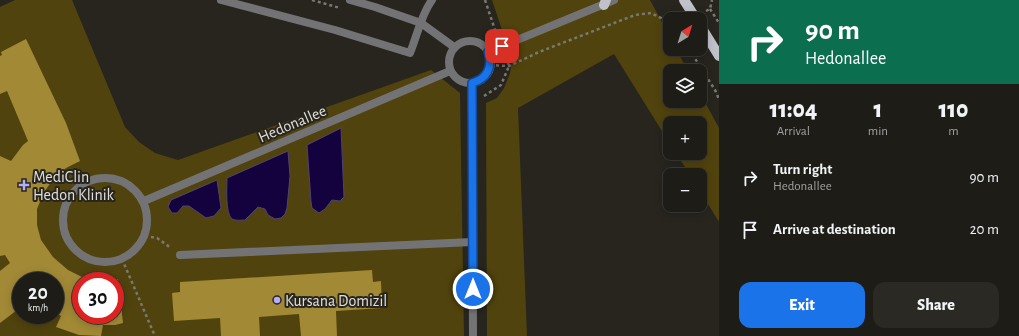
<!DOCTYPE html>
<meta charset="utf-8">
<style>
body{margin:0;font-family:"Alegreya Sans",sans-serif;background:#2a2923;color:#f1f3f6;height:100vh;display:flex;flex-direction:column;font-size:15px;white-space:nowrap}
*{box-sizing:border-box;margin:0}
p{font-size:13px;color:#a0a1a1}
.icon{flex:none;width:22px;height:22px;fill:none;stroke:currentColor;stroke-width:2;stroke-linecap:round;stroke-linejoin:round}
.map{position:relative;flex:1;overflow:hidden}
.panel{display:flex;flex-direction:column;background:#1d1c16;width:300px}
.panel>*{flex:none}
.top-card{background:#0b6e4f;color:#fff;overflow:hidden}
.needle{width:26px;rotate:38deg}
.tools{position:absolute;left:663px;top:12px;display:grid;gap:8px}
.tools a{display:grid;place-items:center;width:44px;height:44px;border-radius:8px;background:#1d1c16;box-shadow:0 2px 10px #0003,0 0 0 1px #3b3a35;font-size:20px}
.speed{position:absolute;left:12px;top:272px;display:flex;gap:8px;font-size:20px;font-weight:700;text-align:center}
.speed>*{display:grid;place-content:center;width:52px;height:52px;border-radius:50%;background:#1d1c16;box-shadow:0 2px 10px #0003,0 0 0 1px #3b3a35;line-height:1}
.speed small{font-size:10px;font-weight:400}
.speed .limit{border:6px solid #d22;background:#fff;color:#111}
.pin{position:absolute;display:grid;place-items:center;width:34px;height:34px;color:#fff;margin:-17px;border-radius:8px;box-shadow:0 2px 6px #0006}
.me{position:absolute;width:44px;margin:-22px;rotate:0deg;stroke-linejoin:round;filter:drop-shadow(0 0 3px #0008)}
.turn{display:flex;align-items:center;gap:14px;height:84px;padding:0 20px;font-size:18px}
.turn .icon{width:52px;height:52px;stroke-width:2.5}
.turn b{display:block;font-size:28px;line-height:34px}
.eta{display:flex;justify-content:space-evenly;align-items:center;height:68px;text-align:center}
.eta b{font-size:24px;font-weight:800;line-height:28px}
.primary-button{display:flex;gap:8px;margin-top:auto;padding:8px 20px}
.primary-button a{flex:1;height:46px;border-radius:12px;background:#1a73e8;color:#fff;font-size:16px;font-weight:800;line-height:46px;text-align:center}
.primary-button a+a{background:#2a2923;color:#f1f3f6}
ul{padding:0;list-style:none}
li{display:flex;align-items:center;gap:12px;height:52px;padding:0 20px}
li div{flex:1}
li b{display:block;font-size:15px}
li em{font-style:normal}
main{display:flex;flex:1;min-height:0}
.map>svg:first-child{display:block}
.green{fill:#51430d;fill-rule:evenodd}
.water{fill:#14023f;stroke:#51446e}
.building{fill:#a18936;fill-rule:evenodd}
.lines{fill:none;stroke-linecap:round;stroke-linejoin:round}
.path{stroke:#7a7872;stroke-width:2.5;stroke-dasharray:3 3;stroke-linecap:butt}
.lane{stroke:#737376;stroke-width:8}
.street{stroke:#737376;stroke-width:8}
.primary{stroke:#c1c1c9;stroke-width:10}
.route-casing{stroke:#114b97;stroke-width:10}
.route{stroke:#1a73e8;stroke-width:7}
.poi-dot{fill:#b1adfa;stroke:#27251e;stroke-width:1.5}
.labels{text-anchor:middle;stroke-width:4;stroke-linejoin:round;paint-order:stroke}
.street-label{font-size:16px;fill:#e0dfda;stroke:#27251e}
.poi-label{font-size:16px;fill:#e0dfda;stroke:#27251e;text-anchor:start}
</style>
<main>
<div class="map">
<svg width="719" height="336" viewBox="0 0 719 336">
<rect width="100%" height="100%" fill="#27251e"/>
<path class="green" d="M 15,0 L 72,0 L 125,127 L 139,142 L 155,153 L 178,160 L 431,70 L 460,93 L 464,336 L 0,336 L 0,7 ZM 341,129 L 344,196 L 340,201 L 332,200 ZM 290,176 L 268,215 L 265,209 L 258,207 L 252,212 L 228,212 ZM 217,180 L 221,208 L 197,212 L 189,206 L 183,206 L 177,213 L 168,207 ZM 21,281 L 55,281 L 55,315 L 21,315 ZM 81,281 L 115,281 L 115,315 L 81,315 Z
M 492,0 L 650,0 L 670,37 L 670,49 L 676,49 L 688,71 L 670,71 L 670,101 L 700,101 L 700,93 L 719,128 L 719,222 L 700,191 L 700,175 L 690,175 L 676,153 L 700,153 L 700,123 L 670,123 L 670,144 L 614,54 L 518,108 L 527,336 L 487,336 L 486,103 L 497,98 L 504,88 L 510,73 L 512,60 Z"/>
<path class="water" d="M 341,128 L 344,197 L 340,201 L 332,200 L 325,209 L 319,213 L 312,208 L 311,202 L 307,145 Z
M 288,151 L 290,176 L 287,208 L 285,214 L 281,218 L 275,219 L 268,215 L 265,209 L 258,207 L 245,220 C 241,220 236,221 232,219 C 225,213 227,187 227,178 Z
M 217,180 L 221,208 L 214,216 L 206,218 L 189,206 L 183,206 L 177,213 L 172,213 L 168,207 L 171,200 Z"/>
<path class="building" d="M 26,39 L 66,123 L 80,161 L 66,168 L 54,178 L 44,192 L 37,209 L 37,225 L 41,240 L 53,257 L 68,270 L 84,278 L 100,279 L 118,279 L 123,323 L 115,325 L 103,325 L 101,336 L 79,335 L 56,327 L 61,316 L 55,312 L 55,281 L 21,281 L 21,307 L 0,323 L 0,271 L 10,263 L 5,255 L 0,256 L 0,156 L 11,161 L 23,145 L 28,141 L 7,91 L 0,94 L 0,56 L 2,55 L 1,52 ZM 81,281 L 115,281 L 115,315 L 81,315 Z
M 372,270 L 373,282 L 381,281 L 382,308 L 336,311 L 337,336 L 301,336 L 299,314 L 259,317 L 260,336 L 221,336 L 220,318 L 174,321 L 172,293 L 180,292 L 180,282 Z"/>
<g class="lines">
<path class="path" d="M 312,0 L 340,8
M 485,0 L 497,36
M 710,9 L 719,23
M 706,11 L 710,9 L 712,0
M 689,49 L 715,90 L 719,99
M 490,65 L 509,66 L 539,52 L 635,15 L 651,13 L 665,20 L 670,24
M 484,96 L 501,85 L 509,66 L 506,57
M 145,236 L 157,238 L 171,248
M 122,259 L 155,336"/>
<path class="lane" d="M 221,0 L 335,30 L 410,53 C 417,36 421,15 432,0
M63 220a42 42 0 1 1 84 0a42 42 0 1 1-84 0Z
M 180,255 L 473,242"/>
<path class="street" d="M 350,0 L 375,7 L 421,23 L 454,47
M449 62a21 21 0 1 1 42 0a21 21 0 1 1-42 0Z
M 488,52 L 614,0
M 472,83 L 473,336
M 144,201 L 450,71"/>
<path class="primary" d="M 684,0 L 696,19
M 604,5 L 606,0
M 700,25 L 719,56"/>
</g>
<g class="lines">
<g class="route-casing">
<path id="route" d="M 473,289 L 472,83 C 487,79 493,67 488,52 L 502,46"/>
</g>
<use href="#route" class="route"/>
</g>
<g class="poi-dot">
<path d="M22 179h4v4h4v4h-4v4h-4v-4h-4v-4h4z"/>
<circle cx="277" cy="300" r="4"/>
</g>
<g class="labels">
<g class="street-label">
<text transform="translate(292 123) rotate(-23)" y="6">Hedonallee</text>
</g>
<g class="poi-label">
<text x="33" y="182">MediClin<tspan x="33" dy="18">Hedon Klinik</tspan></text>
<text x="285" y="306">Kursana Domizil</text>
</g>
</g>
</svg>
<div class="tools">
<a><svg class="needle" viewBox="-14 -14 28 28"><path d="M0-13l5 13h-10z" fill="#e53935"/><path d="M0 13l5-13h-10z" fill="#a0a1a1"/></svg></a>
<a><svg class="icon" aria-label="layers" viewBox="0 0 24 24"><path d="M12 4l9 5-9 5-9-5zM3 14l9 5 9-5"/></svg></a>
<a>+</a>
<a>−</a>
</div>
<div class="speed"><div>20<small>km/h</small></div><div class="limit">30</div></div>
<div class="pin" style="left:502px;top:46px;background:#d93025"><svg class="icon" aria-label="arrive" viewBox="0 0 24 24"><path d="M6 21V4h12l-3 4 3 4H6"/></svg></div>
<svg class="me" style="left:473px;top:289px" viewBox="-20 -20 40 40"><circle r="17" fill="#1a73e8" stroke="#fff" stroke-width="3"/><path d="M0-11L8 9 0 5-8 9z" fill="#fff"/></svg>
</div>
<section class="panel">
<div class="top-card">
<div class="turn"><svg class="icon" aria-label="right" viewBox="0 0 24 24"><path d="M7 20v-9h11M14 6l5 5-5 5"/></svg><div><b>90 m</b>Hedonallee</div></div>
</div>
<div class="eta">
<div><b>11:04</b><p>Arrival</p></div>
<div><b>1</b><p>min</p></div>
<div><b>110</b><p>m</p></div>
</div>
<ul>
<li><svg class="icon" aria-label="right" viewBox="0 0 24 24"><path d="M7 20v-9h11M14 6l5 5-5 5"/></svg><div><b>Turn right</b><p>Hedonallee</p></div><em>90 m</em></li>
<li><svg class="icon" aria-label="arrive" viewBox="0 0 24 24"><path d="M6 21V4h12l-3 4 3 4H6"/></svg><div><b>Arrive at destination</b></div><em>20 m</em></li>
</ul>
<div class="primary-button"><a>Exit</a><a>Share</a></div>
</section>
</main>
